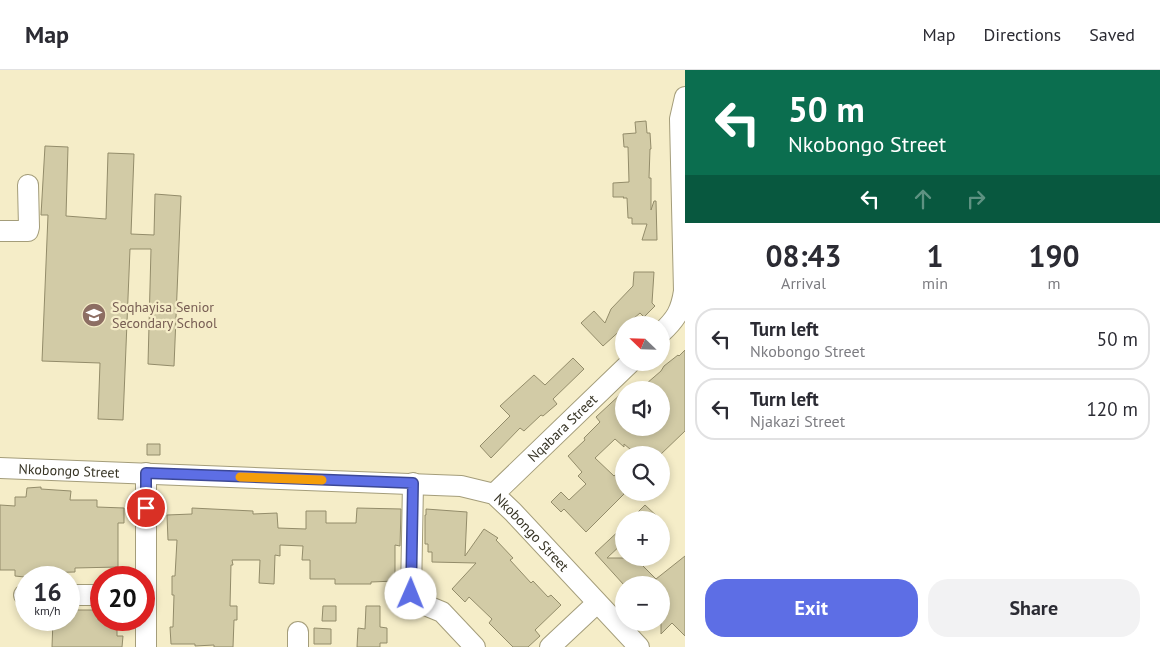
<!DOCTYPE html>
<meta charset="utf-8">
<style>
body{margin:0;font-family:"PT Sans",sans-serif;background:#f2f2f3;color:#2b2b33;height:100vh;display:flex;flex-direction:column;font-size:19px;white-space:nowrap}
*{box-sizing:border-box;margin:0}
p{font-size:16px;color:#7c7c81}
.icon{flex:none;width:28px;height:28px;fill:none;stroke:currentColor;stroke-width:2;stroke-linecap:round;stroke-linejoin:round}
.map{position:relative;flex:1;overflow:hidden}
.side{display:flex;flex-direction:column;background:#fff;width:475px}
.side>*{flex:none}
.top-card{background:#0b6e4f;color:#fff;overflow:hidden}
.needle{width:32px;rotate:293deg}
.buttons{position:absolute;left:615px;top:246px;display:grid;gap:10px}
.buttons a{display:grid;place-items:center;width:55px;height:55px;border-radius:50%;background:#fff;box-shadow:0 2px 8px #0003;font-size:25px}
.speed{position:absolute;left:15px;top:496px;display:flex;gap:10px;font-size:25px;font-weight:700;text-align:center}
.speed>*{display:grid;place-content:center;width:65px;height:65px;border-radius:50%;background:#fff;box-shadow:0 2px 8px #0003;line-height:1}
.speed small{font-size:12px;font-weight:400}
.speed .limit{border:8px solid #d22;background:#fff;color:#111}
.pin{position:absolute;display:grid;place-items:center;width:42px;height:42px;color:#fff;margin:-21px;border:2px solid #fff;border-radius:50%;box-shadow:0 1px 5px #0007}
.me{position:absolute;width:55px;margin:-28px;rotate:1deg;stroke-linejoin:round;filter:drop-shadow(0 0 4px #0008)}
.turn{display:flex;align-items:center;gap:18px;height:105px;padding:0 20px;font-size:22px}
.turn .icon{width:65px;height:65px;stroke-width:2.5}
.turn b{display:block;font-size:35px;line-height:42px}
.lanes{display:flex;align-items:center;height:48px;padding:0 20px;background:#0003;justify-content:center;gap:25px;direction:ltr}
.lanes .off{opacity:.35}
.eta{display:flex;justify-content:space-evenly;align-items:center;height:85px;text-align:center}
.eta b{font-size:30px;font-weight:700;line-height:35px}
.action{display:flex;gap:10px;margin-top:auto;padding:10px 20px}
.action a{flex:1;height:58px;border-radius:20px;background:#5d6ee5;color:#fff;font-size:20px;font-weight:700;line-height:58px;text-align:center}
.action a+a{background:#f2f2f3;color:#2b2b33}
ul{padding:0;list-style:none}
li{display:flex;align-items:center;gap:15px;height:62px;margin:0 10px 8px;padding:0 10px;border:2px solid #e1e1e2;border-radius:20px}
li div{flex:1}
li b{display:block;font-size:19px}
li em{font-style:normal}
header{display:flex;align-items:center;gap:30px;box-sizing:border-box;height:70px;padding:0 25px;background:#fff;border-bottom:1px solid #e1e1e2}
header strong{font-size:24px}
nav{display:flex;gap:28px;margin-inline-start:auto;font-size:18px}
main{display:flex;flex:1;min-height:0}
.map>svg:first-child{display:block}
.building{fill:#d2cba6;stroke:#938c6a}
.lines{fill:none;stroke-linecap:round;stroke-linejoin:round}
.minor-casing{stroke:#a49d7a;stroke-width:22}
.minor{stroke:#fff;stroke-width:20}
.route-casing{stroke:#3c4895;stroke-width:12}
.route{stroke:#5d6ee5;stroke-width:9}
.slow{stroke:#f59e0b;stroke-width:9}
.labels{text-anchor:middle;stroke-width:4.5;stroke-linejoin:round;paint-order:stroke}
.education-label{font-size:14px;fill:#785e54;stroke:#f5edc8;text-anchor:start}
.street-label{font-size:14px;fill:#373425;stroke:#f5edc8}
</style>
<header>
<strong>Map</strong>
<nav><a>Map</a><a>Directions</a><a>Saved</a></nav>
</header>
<main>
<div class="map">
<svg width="685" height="577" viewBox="0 0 685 577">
<rect width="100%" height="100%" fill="#f5edc8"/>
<path class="building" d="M 646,51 L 647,63 L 650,63 L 651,79 L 650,79 L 649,108 L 651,108 L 651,140 L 654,131 L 656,131 L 657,170 L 642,170 L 647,154 L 632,154 L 632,148 L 628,148 L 627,128 L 623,128 L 624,127 L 613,127 L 613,113 L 629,112 L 628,77 L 624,77 L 623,64 L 636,63 L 635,52 Z
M 45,76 L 68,77 L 66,146 L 106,149 L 108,83 L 134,84 L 131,164 L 154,165 L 155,124 L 181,126 L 174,296 L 148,294 L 151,179 L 130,179 L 123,350 L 98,349 L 100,293 L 42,291 L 48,145 L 41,145 Z
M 634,202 L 654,202 L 652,233 L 655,236 L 644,247 L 640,243 L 626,255 L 624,255 L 624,257 L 603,276 L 581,253 L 594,241 L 605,253 L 611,239 L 633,216 Z
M 685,280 L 685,361 L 660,385 L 637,385 L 624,374 L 624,377 L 615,369 L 595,388 L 614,406 L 624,397 L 624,424 L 586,462 L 564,439 L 561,442 L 551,432 L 561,422 L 569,430 L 586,414 L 578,406 L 582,402 L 568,386 L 585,370 L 584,368 L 600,352 L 596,347 L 624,321 L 624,358 L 661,358 L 661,320 L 639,320 L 661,301 L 664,296 L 678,285 L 679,286 Z
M 573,288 L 584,299 L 553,329 L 557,334 L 543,346 L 541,345 L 524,361 L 520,358 L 491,388 L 480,376 L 510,346 L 500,336 L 534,305 L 545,315 Z
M 147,374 L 160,374 L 160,385 L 147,385 Z
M 41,417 L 41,419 L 71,421 L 70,430 L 97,430 L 97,437 L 124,438 L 124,453 L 118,453 L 118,497 L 75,498 L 75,502 L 34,503 L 34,508 L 15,506 L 15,500 L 0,500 L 0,435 L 15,436 L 15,427 L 26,427 L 27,418 Z
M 645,435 L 661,450 L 630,450 Z
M 192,438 L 253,441 L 253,444 L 277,443 L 278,458 L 306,459 L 306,441 L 326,441 L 326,453 L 356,453 L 357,438 L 401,439 L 400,476 L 395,475 L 395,511 L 371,512 L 371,514 L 335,514 L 335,509 L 310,509 L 310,490 L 302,490 L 303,476 L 280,475 L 280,486 L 275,485 L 274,514 L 259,513 L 260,490 L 232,490 L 233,495 L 231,495 L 230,536 L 237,536 L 237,550 L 234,550 L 233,577 L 214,577 L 214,575 L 195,576 L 195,574 L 171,574 L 170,557 L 173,557 L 174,525 L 172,525 L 172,506 L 175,506 L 177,470 L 168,470 L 167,445 L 192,444 Z
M 426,439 L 467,442 L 465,486 L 484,459 L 498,468 L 496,470 L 513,488 L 510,490 L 531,513 L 533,511 L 548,527 L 551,525 L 561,535 L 535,560 L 540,566 L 528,577 L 513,577 L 489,553 L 492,549 L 469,527 L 465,532 L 452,519 L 476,493 L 432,492 L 432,482 L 428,482 L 428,474 L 425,474 L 425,445 L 426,445 Z
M 624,456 L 624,472 L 607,488 L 635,488 L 656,509 L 685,486 L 685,566 L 672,553 L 661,564 L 661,542 L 669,534 L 661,525 L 661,515 L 624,515 L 595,483 Z
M 323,536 L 336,536 L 336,551 L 322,551 Z
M 366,536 L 380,536 L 380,557 L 387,558 L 387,573 L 380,573 L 380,577 L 357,577 L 358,558 L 365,559 Z
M 71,540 L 98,540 L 98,550 L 117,550 L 117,566 L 123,566 L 122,577 L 52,577 L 53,550 L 69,550 L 69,544 L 72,544 Z
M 314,558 L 331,559 L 331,574 L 314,574 Z"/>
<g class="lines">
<g class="minor-casing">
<g id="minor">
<path d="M 0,161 L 28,161 L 29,157 L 28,115"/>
<path d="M 661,263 C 676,249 681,241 684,221 L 680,49 L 685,27"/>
<path id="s1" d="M 0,398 L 461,416 L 494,424 L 513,442 L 639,577"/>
<path d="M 146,403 L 146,577"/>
<path d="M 413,413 L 411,524 L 420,533 L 442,542 L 475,577"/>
<path id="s2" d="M 494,424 L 631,292"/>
<path d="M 24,525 L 26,525"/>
<path d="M 69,525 L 101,525"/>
<path d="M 298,562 L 298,577"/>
<path d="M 550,577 L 597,533"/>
</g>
</g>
<use href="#minor" class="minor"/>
</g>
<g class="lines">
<g class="route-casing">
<path id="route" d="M 146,438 L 146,403 L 413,413 L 411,524"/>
</g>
<use href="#route" class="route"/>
<path class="slow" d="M 240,407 L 322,410"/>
</g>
<defs>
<g id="school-disc" transform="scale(1.25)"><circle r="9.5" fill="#8d6e63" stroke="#f5edc8"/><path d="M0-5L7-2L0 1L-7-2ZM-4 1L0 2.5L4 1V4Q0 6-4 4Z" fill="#fff"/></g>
</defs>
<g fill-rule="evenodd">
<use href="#school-disc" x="94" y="245"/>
</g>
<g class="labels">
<g class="education-label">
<text x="112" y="242">Soqhayisa Senior<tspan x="112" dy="16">Secondary School</tspan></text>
</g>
<g class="street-label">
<text dy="5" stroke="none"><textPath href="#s2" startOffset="95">Nqabara Street</textPath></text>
<text dy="5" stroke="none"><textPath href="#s1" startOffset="69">Nkobongo Street</textPath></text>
<text dy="5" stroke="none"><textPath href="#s1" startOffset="549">Nkobongo Street</textPath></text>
</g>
</g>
</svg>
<div class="buttons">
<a><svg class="needle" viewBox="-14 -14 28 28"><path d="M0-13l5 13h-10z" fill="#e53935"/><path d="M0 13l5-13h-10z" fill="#7c7c81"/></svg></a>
<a><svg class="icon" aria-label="sound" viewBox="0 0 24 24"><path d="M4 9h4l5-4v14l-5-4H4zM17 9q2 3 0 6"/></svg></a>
<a><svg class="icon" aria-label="search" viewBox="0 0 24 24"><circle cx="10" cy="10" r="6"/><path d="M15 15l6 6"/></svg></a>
<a>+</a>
<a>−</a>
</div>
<div class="speed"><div>16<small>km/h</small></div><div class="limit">20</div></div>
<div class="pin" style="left:146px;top:438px;background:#d93025"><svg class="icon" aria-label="arrive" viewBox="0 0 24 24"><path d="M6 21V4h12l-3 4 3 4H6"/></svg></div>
<svg class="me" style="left:411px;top:524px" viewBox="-20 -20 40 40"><circle r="19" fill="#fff"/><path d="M0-13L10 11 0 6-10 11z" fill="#5d6ee5"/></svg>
</div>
<section class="side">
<div class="top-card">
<div class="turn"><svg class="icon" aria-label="left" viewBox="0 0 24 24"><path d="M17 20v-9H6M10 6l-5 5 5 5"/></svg><div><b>50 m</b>Nkobongo Street</div></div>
<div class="lanes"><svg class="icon" aria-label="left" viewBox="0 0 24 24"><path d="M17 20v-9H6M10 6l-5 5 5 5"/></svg><svg class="icon off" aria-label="ahead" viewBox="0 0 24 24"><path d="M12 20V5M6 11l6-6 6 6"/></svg><svg class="icon off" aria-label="right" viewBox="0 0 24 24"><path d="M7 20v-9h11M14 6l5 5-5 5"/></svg></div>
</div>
<div class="eta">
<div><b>08:43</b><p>Arrival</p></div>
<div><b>1</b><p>min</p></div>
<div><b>190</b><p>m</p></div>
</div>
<ul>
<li><svg class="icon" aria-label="left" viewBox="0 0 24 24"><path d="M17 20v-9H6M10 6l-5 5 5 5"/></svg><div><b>Turn left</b><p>Nkobongo Street</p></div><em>50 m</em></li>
<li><svg class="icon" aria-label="left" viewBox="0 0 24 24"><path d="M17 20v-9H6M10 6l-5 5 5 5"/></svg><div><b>Turn left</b><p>Njakazi Street</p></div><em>120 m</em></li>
</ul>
<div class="action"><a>Exit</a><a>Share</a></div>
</section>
</main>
